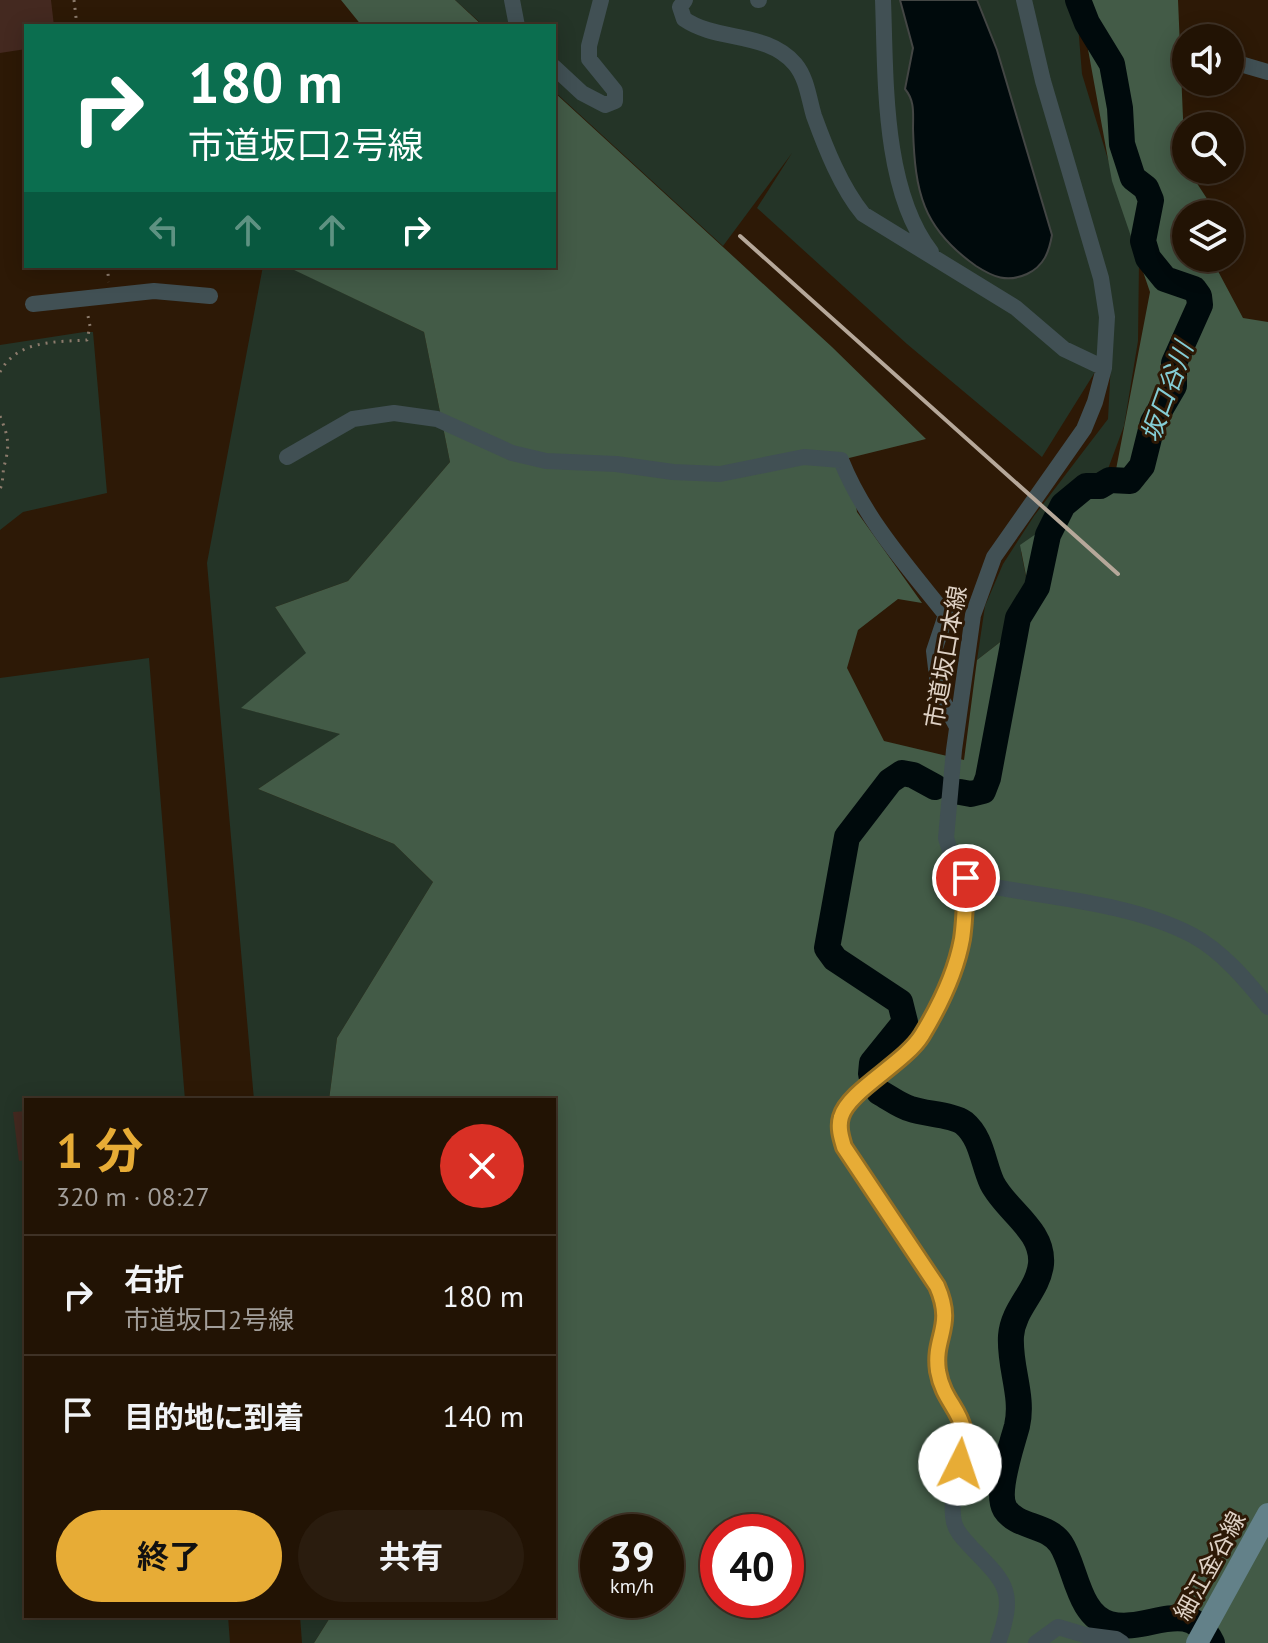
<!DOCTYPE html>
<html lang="ja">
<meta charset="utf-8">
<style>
body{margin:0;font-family:"PT Sans","Noto Sans JP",sans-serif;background:#2a1c0e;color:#f1f3f6;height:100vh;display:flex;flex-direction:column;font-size:30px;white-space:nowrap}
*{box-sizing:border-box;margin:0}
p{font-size:26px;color:#a29e9a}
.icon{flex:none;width:44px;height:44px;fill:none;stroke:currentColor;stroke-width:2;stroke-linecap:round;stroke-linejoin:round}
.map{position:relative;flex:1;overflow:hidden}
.panel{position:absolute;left:24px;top:1098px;width:532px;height:520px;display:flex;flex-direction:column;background:#221304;border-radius:0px;box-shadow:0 4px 20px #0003,0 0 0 2px #3f3226}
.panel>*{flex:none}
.hud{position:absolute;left:24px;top:24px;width:532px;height:244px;border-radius:0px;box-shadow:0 4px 20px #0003,0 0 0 2px #3f3226;background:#0b6e4f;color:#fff;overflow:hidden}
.buttons{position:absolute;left:1172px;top:24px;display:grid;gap:16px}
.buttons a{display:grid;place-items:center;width:72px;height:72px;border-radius:50%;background:#221304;box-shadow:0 4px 20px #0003,0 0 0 2px #3f3226;font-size:40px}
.speed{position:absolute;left:580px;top:1514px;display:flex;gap:16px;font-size:40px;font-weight:700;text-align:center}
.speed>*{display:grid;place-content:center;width:104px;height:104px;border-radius:50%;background:#221304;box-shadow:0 4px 20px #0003,0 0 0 2px #3f3226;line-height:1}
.speed small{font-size:20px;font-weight:400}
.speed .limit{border:12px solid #d22;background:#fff;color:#111}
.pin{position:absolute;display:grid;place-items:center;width:68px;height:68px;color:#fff;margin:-34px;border:4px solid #fff;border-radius:50%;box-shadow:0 2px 8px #0007}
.me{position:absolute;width:88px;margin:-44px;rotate:4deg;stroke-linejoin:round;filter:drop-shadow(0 0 6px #0008)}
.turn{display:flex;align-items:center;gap:28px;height:168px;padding:0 32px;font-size:36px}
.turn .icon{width:104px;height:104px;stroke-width:2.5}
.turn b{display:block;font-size:56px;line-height:68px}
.lanes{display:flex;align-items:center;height:76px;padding:0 32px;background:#0003;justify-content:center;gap:40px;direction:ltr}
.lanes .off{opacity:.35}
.round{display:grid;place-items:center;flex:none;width:84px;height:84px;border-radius:42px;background:#2a1c0e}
.overview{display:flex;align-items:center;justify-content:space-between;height:136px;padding:0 32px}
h1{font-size:48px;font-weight:700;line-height:60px;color:#e7ac36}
.cta{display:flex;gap:16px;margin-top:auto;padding:16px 32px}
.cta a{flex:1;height:92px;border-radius:48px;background:#e7ac36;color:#111;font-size:32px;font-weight:700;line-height:92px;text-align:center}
.cta a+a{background:#2a1c0e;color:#f1f3f6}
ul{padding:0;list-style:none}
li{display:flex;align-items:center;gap:24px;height:120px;padding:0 32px;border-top:2px solid #3f3226}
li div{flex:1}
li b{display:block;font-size:30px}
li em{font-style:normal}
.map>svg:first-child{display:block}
.green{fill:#243427}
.forest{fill:#435b47;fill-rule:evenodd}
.water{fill:#000a0c;stroke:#434644;stroke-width:2}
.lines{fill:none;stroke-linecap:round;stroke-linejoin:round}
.river{stroke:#000a0c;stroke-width:26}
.building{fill:#442920}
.path{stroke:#8c7b6c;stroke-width:3;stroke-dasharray:2 6;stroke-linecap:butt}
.minor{stroke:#415054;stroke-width:16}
.major{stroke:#638189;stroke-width:22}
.rail{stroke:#b6a89a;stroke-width:4}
.route-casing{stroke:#967023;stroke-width:20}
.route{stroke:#e7ac36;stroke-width:14}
.labels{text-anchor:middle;stroke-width:6;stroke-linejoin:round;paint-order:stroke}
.street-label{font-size:24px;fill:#ded1c5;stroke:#2d1906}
.water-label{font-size:26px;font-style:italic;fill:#84ccd4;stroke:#2d1906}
</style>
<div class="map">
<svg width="1268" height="1643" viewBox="0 0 1268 1643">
<rect width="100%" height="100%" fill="#2d1906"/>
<path class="green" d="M 455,0 L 1076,0 L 1082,74 L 1139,261 L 1138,341 L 1124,426 L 1105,477 L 1045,528 L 1021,552 L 1034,616 L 977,660 L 985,606 L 1003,564 L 1034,516 L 1108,419 L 1111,361 L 1095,372 L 1042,457 L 907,344 L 757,208 L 792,153 L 723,246 L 554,91 L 554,26 L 484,26 Z
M 263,266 L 293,266 L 293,269 L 424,332 L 450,462 L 348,581 L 275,607 L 307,653 L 242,708 L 341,734 L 258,789 L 394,844 L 433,882 L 337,1038 L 329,1100 L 254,1100 L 207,563 Z
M 84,332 L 93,332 L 107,493 L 23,512 L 0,530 L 0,345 Z
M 149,658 L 185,1100 L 26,1100 L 26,1616 L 228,1616 L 230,1643 L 0,1643 L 0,678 Z
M 300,1616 L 331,1616 L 314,1643 L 302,1643 Z"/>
<path class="forest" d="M 341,0 L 455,0 L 483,26 L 362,26 Z
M 1079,0 L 1178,0 L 1185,165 L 1217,214 L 1186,214 L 1186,258 L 1211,258 L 1243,318 L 1268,322 L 1268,1643 L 314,1643 L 331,1616 L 554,1616 L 554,1100 L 329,1100 L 337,1038 L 433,882 L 394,844 L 258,789 L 340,734 L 241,708 L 306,653 L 275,607 L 348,581 L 450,462 L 424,332 L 292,269 L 293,266 L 554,266 L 554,92 L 832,347 L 926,439 L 841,460 L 854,492 L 857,512 L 922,603 L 898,599 L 858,630 L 847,668 L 884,741 L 964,760 L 977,660 L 1034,616 L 1020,545 L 1114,480 L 1150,292 L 1112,181 ZM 598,1532 L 666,1532 L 666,1600 L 598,1600 ZM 718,1532 L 786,1532 L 786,1600 L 718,1600 Z"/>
<path class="water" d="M 900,0 L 977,0 L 997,50 L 1052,235 C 1049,252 1044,266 1027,274 C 1007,283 993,277 976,266 C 922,228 915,192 913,129 C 913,113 915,101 905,89 L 913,48 Z"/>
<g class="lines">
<path class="river" d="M 960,792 L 971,794 L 983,791 L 988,778 L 1018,618 L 1037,587 L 1048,535 L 1063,505 L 1086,486 L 1100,486 L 1110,480 L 1130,481 L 1142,466 L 1153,422 L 1174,386 L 1174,363 L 1200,305 L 1199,296 L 1194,289 L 1165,279 L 1148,258 L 1143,241 L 1151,200 L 1146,188 L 1133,178 L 1122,144 L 1120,108 L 1112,64 L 1087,23 L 1078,0
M 871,1074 L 872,1063 L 905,1022 L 900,1002 L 835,959 L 827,948 L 847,837 L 890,781 L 902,773 L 913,775 L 935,787
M 879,1092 C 890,1098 900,1106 911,1109 C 925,1114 954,1115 964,1123 C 982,1138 983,1164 992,1183 C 1006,1211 1044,1230 1041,1264 C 1038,1291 1013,1308 1011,1336 C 1009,1367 1024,1396 1017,1426 C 1012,1445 995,1492 1005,1509 C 1017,1528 1048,1524 1061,1544 C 1076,1567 1078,1616 1110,1624 C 1148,1634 1188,1594 1212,1643"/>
</g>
<path class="building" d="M 0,0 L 51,0 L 54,26 L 26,26 L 26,49 L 0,53 Z
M 26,1111 L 26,1160 L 19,1161 L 13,1112 Z"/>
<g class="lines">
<path class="path" d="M 74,0 L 77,26
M 107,266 L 109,282
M 0,372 C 17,340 55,342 87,340 L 90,326 L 87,311
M 0,416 C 8,436 10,443 5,463 C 2,471 4,481 0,489"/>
<path class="minor" d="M 512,0 L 517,26
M 685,0 L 680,7 L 684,19 C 717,42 767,31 795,64 C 807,78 809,100 814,116 C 826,149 841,187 863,214 L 1016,308 L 1064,349 L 1104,368
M 758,0 L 759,0
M 883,0 C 886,77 882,189 931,252
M 1024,0 L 1043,81 L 1101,278 L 1107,317 L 1104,368 L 1095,402 L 1084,429 L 994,557 L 973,615 L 954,750 L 946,838 L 953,860 L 966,878 L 989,886 C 1054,898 1133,904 1192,935 C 1222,951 1247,981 1268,1007
M 1230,61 L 1268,72
M 554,67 L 582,93 L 605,105 L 615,101 L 615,91 L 589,59 L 589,46 L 601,0
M 33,304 L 154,291 L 210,296
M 287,457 L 353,419 L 394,413 L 437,419 L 512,453 L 546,461 L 616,464 L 673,472 L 720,474 L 804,457 L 841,460 C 864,518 907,566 946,615 L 934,651 L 939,694 L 957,727
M 966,878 C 965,898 965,919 962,939 C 956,972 939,1007 922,1035 C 905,1063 848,1091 841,1117 C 838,1127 841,1137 844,1147 L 937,1286 C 955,1326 934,1334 938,1369 C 942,1397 965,1414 964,1443 C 964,1469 948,1494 954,1522 C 956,1532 964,1539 971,1547 C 1007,1584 1016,1591 998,1643
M 1036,1643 L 1058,1627 L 1085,1635 L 1116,1639 L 1122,1643"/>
<path class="major" d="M 1197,1643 L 1268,1514"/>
<path class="rail" d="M 740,236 L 1118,574"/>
</g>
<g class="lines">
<g class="route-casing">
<path id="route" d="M 960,1464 C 975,1413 945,1411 938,1371 C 933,1336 955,1327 937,1286 L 844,1147 C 841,1137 838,1127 841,1117 C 848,1091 905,1063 922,1035 C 939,1007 956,972 962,939 C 965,919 965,898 966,878"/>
</g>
<use href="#route" class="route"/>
</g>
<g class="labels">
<g class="street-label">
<text transform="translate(946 657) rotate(-80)" y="8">市道坂口本線</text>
<text transform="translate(1210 1566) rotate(-61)" y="8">細江金谷線</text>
</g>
<g class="water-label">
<text transform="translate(1167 392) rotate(-70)" y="9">坂口谷川</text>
</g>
</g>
</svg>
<div class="buttons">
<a><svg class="icon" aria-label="sound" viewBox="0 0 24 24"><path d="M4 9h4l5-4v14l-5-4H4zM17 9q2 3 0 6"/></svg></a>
<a><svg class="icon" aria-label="search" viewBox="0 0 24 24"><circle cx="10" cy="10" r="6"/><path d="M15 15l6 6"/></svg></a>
<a><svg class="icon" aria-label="layers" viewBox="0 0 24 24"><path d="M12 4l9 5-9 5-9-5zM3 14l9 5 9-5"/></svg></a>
</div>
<div class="speed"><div>39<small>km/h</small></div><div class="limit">40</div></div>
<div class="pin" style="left:966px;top:878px;background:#d93025"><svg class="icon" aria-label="arrive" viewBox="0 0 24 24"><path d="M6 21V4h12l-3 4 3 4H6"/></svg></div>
<svg class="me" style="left:960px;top:1464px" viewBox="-20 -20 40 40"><circle r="19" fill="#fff"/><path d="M0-13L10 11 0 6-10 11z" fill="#e7ac36"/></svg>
<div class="hud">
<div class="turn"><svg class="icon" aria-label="right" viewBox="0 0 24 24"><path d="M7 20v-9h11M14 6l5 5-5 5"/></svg><div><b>180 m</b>市道坂口2号線</div></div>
<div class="lanes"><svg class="icon off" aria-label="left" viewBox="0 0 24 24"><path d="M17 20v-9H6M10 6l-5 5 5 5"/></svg><svg class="icon off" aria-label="ahead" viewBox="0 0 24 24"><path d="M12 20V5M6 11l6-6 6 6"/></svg><svg class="icon off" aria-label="ahead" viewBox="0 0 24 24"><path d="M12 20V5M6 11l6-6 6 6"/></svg><svg class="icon" aria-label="right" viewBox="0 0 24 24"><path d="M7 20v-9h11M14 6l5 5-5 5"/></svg></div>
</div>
<section class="panel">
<div class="overview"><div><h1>1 分</h1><p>320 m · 08:27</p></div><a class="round" style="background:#d93025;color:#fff"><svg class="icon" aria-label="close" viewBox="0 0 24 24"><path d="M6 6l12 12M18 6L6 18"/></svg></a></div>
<ul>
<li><svg class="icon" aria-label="right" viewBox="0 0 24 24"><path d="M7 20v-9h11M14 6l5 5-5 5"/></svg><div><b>右折</b><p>市道坂口2号線</p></div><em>180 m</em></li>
<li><svg class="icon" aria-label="arrive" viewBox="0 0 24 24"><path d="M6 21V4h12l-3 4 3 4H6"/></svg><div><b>目的地に到着</b></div><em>140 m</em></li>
</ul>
<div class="cta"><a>終了</a><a>共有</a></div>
</section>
</div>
